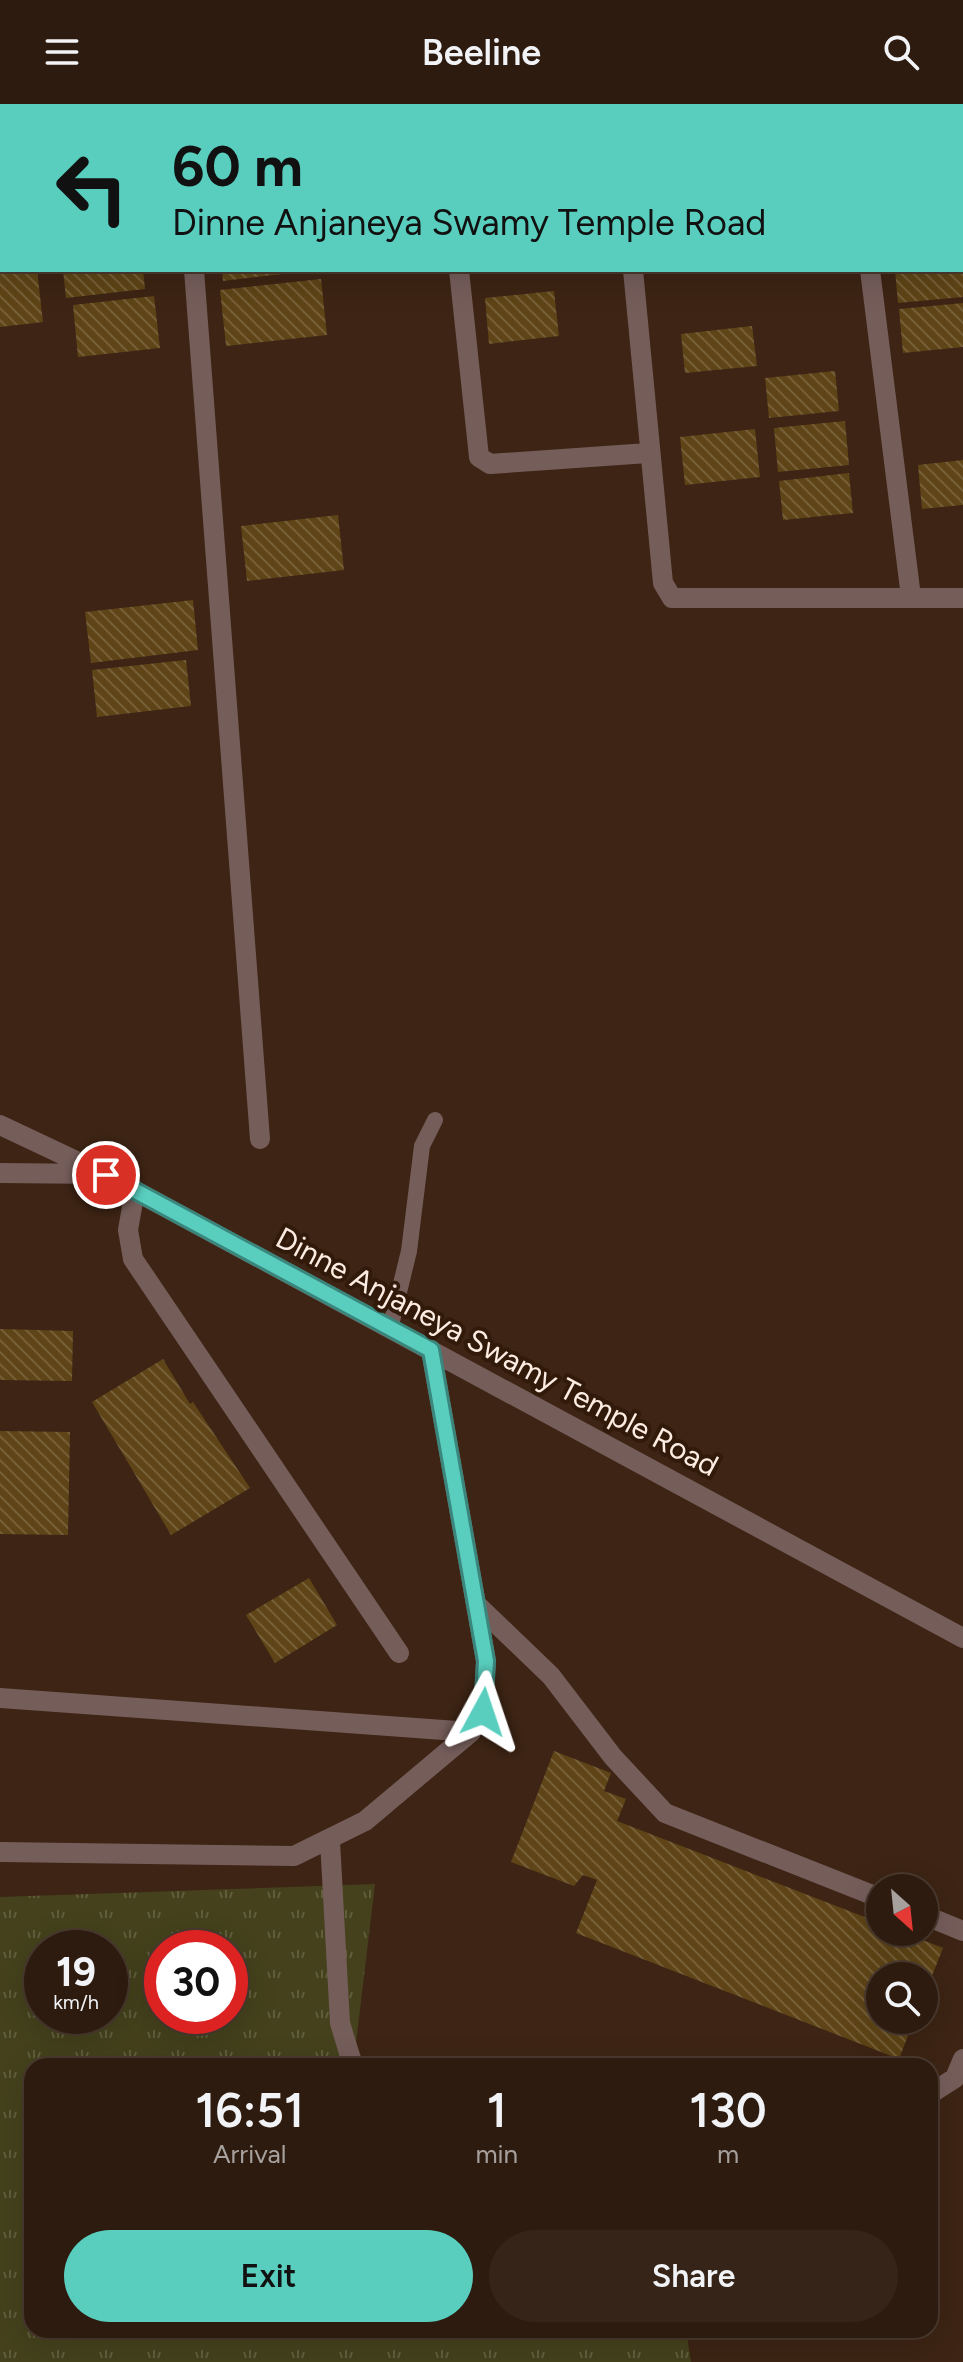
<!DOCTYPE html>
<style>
body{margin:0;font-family:Figtree,sans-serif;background:#362418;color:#f1f3f6;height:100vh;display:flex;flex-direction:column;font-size:30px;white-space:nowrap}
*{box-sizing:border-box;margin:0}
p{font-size:26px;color:#a7a19e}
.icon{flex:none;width:44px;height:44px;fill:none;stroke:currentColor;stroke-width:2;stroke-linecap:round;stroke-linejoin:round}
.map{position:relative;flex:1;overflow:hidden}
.drawer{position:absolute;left:24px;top:1954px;width:914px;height:280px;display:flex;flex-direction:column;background:#2e1b0f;border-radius:24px;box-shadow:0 8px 32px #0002,0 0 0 2px #49392f}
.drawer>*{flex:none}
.top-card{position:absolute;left:0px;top:0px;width:964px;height:168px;box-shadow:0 8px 32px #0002,0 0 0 2px #49392f;background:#59cebe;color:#111;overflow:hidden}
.needle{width:52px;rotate:153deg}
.controls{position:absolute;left:866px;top:1770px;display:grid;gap:16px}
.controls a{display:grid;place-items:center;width:72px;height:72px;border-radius:50%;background:#2e1b0f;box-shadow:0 8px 32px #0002,0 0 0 2px #49392f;font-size:40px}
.speed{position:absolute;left:24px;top:1826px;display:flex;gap:16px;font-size:40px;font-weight:700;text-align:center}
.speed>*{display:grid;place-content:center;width:104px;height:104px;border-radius:50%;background:#2e1b0f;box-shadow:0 8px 32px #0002,0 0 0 2px #49392f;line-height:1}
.speed small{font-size:20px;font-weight:400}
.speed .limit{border:12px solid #d22;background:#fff;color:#111}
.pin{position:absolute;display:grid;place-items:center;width:68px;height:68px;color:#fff;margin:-34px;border:4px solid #fff;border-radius:50%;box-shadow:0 2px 8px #0007}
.me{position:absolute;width:88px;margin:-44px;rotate:5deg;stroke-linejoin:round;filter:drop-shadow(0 0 6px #0008)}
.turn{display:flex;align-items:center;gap:28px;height:168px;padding:0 40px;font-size:36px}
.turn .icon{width:104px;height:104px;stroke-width:2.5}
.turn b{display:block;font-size:56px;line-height:68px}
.eta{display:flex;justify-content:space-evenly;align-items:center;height:136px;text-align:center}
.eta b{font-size:48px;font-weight:600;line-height:56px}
.button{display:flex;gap:16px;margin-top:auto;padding:16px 40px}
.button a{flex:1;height:92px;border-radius:48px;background:#59cebe;color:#111;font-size:32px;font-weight:600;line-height:92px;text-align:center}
.button a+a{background:#362418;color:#f1f3f6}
header{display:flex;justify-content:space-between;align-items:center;height:104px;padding:0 40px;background:#2e1b0f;font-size:36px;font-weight:600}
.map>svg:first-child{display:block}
.grass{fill:url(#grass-tufts);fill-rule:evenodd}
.building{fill:url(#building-back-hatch)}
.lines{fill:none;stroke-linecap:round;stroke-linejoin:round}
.service{stroke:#755d5a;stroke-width:16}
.minor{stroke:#755d5a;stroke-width:20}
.route-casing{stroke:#3a867c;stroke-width:20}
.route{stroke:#59cebe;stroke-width:14}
.labels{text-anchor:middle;stroke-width:8;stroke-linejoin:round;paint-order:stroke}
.street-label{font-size:30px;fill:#fdece2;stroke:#321a0b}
</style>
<header><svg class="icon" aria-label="menu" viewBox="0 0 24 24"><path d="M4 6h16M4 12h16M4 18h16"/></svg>Beeline<svg class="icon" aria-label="search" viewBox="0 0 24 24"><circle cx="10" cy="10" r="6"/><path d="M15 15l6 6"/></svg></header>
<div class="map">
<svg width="963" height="2258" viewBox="0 0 963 2258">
<defs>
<pattern id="grass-tufts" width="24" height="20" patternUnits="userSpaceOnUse" patternTransform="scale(2)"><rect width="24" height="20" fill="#44411c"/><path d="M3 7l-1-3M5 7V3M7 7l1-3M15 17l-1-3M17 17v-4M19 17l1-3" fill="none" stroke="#605d3d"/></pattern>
<pattern id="building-back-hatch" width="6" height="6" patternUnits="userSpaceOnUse" patternTransform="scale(2)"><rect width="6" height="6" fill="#5e4416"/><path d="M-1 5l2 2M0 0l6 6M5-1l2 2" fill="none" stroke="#765f38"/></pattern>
</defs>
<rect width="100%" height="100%" fill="#3d2414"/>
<path class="grass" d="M 375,1780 L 356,1939 L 365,1962 L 32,1962 L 32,2226 L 686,2226 L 691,2258 L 0,2258 L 0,1793 ZM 42,1844 L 110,1844 L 110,1912 L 42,1912 ZM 162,1844 L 230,1844 L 230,1912 L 162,1912 Z"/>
<path class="building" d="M 0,166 L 37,166 L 43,218 L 0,223 Z
M 63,166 L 143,166 L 145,185 L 66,194 Z
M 222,166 L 299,166 L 299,168 L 223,177 Z
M 895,166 L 963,166 L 963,193 L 898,199 Z
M 321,175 L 327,231 L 226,242 L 220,186 Z
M 554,187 L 559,232 L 489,240 L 485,194 Z
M 154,192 L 160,244 L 78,253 L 73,201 Z
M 963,199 L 963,243 L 903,249 L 899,205 Z
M 752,222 L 757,262 L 685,269 L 681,230 Z
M 835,267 L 839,307 L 769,314 L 765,274 Z
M 845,317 L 849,361 L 778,368 L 774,324 Z
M 755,325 L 760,373 L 685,381 L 680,333 Z
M 963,356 L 963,401 L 922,405 L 918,361 Z
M 849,369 L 853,409 L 783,416 L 779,377 Z
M 338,411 L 344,466 L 247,477 L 241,422 Z
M 193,496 L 198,546 L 91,559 L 85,508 Z
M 186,556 L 191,602 L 97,613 L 92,566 Z
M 0,1225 L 73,1227 L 72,1277 L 0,1276 Z
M 163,1255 L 190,1300 L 193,1298 L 250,1384 L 171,1431 L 92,1298 Z
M 0,1327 L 70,1328 L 68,1431 L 0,1430 Z
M 309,1474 L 337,1521 L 275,1559 L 246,1511 Z
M 554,1647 L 611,1669 L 604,1687 L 626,1695 L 617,1717 L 880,1819 L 880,1828 L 902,1828 L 943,1844 L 924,1892 L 924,1872 L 880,1872 L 880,1916 L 914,1916 L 899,1955 L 576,1829 L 597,1776 L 583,1771 L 574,1782 L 511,1758 Z"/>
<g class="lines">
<path class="service" d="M 390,1225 L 409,1147 L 422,1042 L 435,1016"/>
<path class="minor" d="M 181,0 L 181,2
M 443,0 L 443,2
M 618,0 L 619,2
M 849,0 L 849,2
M 0,83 L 2,83
M 194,166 L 260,1035
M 459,166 L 479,353 L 490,360 L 648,349
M 633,166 L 663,479 L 672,494 L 963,494
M 870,166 L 911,493
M 0,1021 L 106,1071 L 963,1534
M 0,1069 L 102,1070
M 135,1086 L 128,1126 L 133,1155 L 399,1549
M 476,1500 L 551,1572 L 613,1653 L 665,1709 L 880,1794
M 0,1594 L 471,1628
M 330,1737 L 340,1919 L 353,1962
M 0,1748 L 294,1752 L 365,1717 L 471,1628 L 483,1608 L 486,1557 L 431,1246
M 924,1811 L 963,1827
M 930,1990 L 955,1974 L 963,1955"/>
</g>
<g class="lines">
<g class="route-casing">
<path id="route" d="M 106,1071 L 431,1246 L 486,1557 L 483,1608"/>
</g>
<use href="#route" class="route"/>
</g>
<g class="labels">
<g class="street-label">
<text transform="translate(497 1248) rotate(28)" y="10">Dinne Anjaneya Swamy Temple Road</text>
</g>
</g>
</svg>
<div class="controls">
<a><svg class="needle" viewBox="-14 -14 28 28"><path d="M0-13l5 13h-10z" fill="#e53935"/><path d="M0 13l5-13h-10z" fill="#a7a19e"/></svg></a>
<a><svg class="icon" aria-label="search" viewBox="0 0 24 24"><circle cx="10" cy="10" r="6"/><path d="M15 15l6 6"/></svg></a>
</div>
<div class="speed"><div>19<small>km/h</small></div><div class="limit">30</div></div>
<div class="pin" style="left:106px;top:1071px;background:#d93025"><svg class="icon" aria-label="arrive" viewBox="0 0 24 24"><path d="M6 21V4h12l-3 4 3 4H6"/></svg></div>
<svg class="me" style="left:483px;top:1608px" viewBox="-20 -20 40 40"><path d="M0-17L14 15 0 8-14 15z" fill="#59cebe" stroke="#fff" stroke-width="4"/></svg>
<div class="top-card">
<div class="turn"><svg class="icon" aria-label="left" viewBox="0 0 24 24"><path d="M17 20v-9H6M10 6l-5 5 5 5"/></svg><div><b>60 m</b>Dinne Anjaneya Swamy Temple Road</div></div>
</div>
<section class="drawer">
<div class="eta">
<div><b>16:51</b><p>Arrival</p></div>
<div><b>1</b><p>min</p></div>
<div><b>130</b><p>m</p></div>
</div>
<div class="button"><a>Exit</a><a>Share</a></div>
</section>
</div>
